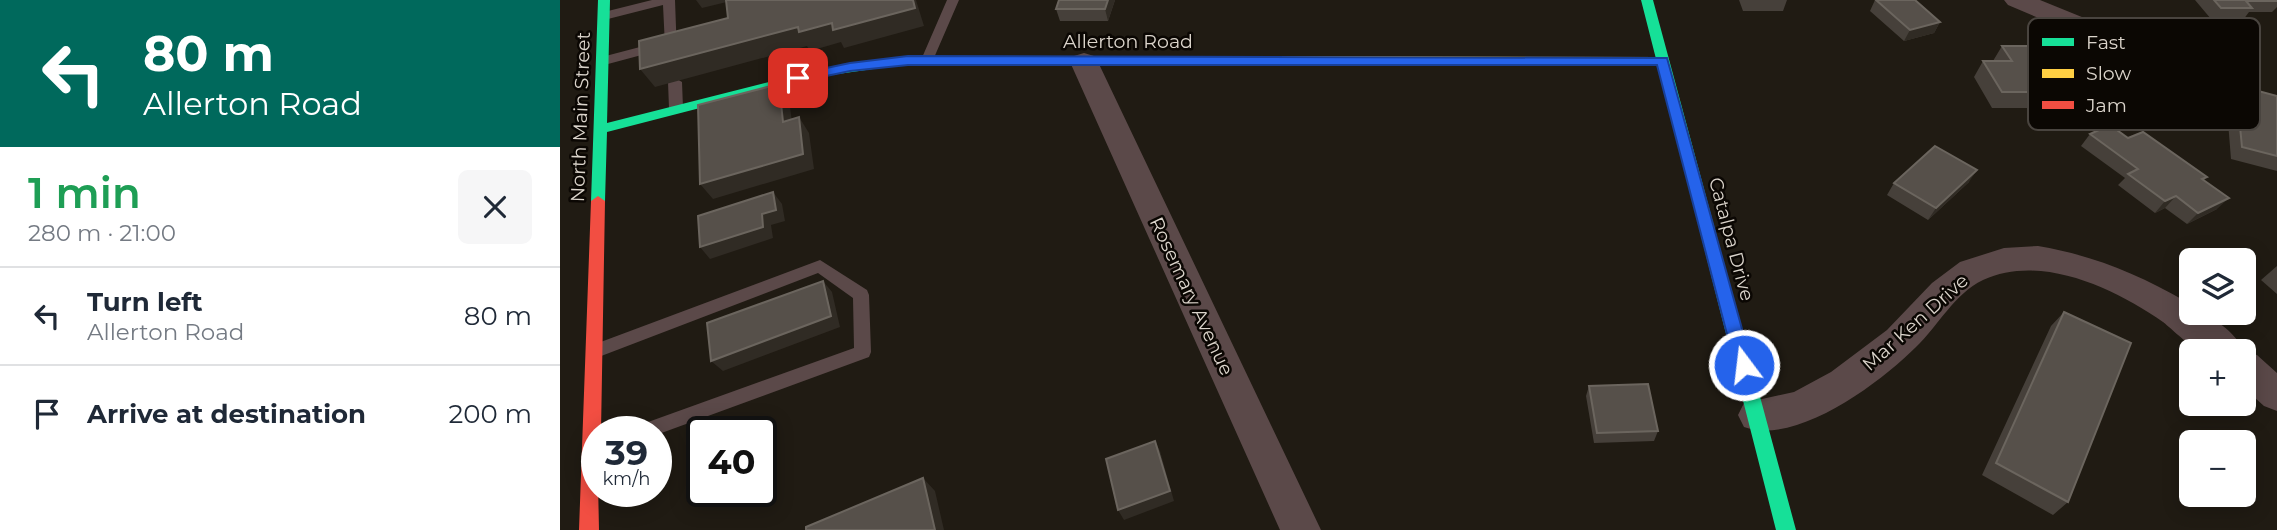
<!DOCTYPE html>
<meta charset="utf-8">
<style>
body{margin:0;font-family:Montserrat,sans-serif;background:#f6f6f7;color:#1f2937;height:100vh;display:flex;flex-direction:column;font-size:26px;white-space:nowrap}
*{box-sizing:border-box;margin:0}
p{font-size:23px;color:#747a83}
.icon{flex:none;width:38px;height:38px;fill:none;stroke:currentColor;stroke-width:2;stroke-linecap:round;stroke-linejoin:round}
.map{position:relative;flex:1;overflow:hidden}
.side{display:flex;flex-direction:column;background:#fff;width:560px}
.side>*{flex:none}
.hud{background:#00695c;color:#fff;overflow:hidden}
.controls{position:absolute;left:1619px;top:248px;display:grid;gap:14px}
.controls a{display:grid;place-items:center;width:77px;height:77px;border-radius:10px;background:#fff;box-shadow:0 4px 18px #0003;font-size:35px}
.speed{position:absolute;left:21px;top:416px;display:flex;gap:14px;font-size:35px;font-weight:700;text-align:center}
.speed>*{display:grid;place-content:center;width:91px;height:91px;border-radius:50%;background:#fff;box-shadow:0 4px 18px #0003;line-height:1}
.speed small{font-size:18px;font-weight:400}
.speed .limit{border:4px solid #111;border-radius:10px;background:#fff;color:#111}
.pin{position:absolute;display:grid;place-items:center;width:60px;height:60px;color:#fff;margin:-30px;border-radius:14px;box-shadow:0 4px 10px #0006}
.me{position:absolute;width:77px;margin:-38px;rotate:345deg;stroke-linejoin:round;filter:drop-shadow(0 0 5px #0008)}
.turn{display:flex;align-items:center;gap:24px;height:147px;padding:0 28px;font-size:32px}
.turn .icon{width:91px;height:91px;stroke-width:2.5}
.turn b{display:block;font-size:49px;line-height:60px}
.round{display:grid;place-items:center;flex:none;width:74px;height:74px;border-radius:10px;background:#f6f6f7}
.headline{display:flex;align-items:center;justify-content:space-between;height:119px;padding:0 28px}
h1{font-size:42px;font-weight:600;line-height:52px;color:#1e9e55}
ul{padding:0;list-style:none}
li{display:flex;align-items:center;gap:21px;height:98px;padding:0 28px;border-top:2px solid #e0e1e3}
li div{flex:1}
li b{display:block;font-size:26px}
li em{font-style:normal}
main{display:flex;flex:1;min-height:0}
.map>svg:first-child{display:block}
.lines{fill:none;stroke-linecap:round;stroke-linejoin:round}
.lane{fill:#5b4949;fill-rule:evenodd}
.street{fill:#5b4949;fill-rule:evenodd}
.fast{fill:#16e098;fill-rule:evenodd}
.slow{fill:#ffcf43;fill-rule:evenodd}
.jam{fill:#f24e42;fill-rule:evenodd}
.wall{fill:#46403a}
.shaded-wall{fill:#302b24}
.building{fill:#56504a;stroke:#6b655e;stroke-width:2}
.route{fill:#2563eb;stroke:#184099;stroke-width:2}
.labels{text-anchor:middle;stroke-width:5;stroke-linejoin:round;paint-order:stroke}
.street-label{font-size:19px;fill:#dbd4cb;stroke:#0b0703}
.key{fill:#0b0703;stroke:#49443f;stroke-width:2}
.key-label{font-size:19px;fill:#dbd4cb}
</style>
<main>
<section class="side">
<div class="hud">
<div class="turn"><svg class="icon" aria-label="left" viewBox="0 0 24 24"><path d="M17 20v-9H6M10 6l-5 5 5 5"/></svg><div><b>80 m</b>Allerton Road</div></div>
</div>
<div class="headline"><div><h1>1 min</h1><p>280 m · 21:00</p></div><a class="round"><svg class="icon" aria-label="close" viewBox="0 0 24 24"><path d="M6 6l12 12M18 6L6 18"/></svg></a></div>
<ul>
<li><svg class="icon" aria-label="left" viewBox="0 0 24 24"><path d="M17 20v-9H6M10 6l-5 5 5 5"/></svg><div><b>Turn left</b><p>Allerton Road</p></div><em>80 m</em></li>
<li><svg class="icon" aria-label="arrive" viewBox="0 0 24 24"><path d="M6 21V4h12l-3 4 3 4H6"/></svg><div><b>Arrive at destination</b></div><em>200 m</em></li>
</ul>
</section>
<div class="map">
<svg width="1717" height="530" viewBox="0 0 1717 530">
<rect width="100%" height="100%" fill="#201b13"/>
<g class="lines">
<path class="lane" d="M 92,0 L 115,0 L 117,55 L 107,55 L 105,46 L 104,49 L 48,64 L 38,64 L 38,58 L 99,42 L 105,46 L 103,5 L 44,20 L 38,16 L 40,13 Z
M 387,0 L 399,0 L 373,60 L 367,64 L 362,63 L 361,60 Z
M 1530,26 L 1667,65 L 1676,63 L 1678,36 L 1684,32 L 1690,36 L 1689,66 L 1687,69 L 1667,73 L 1526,33 L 1524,30 Z
M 115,78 L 122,82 L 123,108 L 116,113 L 109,108 L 108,82 Z
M 260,260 L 307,290 L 309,295 L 311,352 L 309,357 L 96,435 L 96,432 L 74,432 L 77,426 L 294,348 L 293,298 L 258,273 L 36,358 L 30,356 L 28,351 L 30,346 Z"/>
<path class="street" d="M 1444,0 L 1480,0 L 1539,24 L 1543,30 L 1539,36 L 1530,38 L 1521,36 L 1448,5 Z
M 524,53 L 534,56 L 538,62 L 761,530 L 720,530 L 510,62 L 514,56 Z
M 1478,246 C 1532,255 1578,274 1625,301 L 1631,305 L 1631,313 C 1651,313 1676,333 1684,351 L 1697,355 L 1717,373 L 1717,411 L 1704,406 L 1684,388 L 1684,352 C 1672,352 1652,356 1641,351 C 1630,347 1613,330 1603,322 C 1555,289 1482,253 1423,280 C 1394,294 1378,326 1356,347 C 1320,383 1236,446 1184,427 L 1178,415 L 1184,403 L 1234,392 L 1271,372 L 1327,330 L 1372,283 L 1400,262 L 1444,248 Z"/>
<path class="fast" d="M 38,0 L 50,0 L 47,123 L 264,68 L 348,56 L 705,56 L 711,60 L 705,64 L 348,64 L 264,76 L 47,132 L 45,201 L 38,206 L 31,201 Z
M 1081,0 L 1093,0 L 1236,530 L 1216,530 Z"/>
<path class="slow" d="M 705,56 L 1102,57 L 1108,61 L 1102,65 L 700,63 L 700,57 Z"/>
<path class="jam" d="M 38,196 L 45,201 L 41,432 L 37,432 L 39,530 L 19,530 L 31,201 Z"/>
</g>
<path class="wall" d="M 499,0 L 555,0 L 548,21 L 500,21 L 496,9 Z
M 1179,0 L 1227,0 L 1223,11 L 1183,11 Z
M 1315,0 L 1355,0 L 1380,22 L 1374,33 L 1344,41 L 1310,11 Z
M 1635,0 L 1717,0 L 1717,7 L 1712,12 L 1689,12 L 1683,20 L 1651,19 Z
M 1442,46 L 1486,66 L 1560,90 L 1548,105 L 1538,105 L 1529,116 L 1500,117 L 1494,108 L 1432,108 L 1414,77 L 1423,61 L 1433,61 Z
M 1676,85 L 1717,96 L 1717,171 L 1671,159 L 1666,97 Z
M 1530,134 L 1647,177 L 1644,180 L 1657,209 L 1627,224 L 1605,208 L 1595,213 L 1558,185 L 1565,178 L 1521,146 Z
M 1409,182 L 1368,220 L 1327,195 L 1334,183 Z
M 1717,266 L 1717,294 L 1701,280 Z
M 1504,312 L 1508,502 L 1493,515 L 1422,475 L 1491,326 Z
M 1029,386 L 1098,431 L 1094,441 L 1034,443 L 1026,396 Z"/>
<path class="shaded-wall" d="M 136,0 L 175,0 L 142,8 Z
M 353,0 L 356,0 L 364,26 L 284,48 L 281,42 L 250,51 L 247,46 L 95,87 L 80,69 L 238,27 L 272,23 Z
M 548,0 L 555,0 L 548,21 L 545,9 Z
M 1380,22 L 1374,33 L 1344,41 L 1350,30 Z
M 219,84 L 229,99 L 234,138 L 223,122 Z
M 239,117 L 249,133 L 254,169 L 153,199 L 140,184 Z
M 1417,170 L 1409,182 L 1368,220 L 1376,208 Z
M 213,192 L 222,204 L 225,221 L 211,225 L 213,238 L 150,259 L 140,247 L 202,214 Z
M 1616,196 L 1605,208 L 1595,213 L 1605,201 Z
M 1669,198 L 1657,209 L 1627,224 L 1638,213 Z
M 263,281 L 272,292 L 280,327 L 163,371 L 151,361 Z
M 595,441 L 600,451 L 614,501 L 564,520 L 558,510 Z
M 363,478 L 375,491 L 384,530 L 375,530 Z"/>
<path class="building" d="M 166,0 L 353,0 L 355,8 L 273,30 L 272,23 L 239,32 L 238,27 L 80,69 L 79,41 L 168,18 Z
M 499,0 L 548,0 L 545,9 L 496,9 Z
M 1316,0 L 1355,0 L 1380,22 L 1350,30 Z
M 1654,0 L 1717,0 L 1717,1 L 1686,1 L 1692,8 L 1661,8 Z
M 1442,46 L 1472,46 L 1486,66 L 1543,66 L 1560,90 L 1533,90 L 1541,101 L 1511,101 L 1505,92 L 1442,92 L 1423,61 L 1452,61 Z
M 219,84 L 223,122 L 239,117 L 243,154 L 140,184 L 138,105 Z
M 1676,85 L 1717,96 L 1717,156 L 1682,147 Z
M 1550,125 L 1568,138 L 1583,132 L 1647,177 L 1642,179 L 1669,198 L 1638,213 L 1616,196 L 1605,201 L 1568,174 L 1578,169 L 1530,134 Z
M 1375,146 L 1417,170 L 1376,208 L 1334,183 Z
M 213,192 L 216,210 L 202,214 L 203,227 L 140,247 L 138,216 Z
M 263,281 L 271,316 L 151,361 L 147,323 Z
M 1504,312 L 1571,343 L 1508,502 L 1436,463 Z
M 1088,384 L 1098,431 L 1037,433 L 1029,386 Z
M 595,441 L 610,491 L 558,510 L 546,459 Z
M 363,478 L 375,530 L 246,530 L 246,527 Z"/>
<path class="route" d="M 348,56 L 1107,58 L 1192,365 L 1190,370 L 1184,372 L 1178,370 L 1175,365 L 1097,65 L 348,65 L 290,71 L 238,82 L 231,78 L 238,74 L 290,63 Z"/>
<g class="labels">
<g class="street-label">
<text x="568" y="48">Allerton Road</text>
<text transform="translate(20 117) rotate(-88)" y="7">North Main Street</text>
<text transform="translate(1172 239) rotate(75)" y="7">Catalpa Drive</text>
<text transform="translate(632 296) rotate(65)" y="7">Rosemary Avenue</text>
<text transform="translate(1355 322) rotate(-42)" y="7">Mar Ken Drive</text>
</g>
</g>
<rect x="1468" y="18" width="232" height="112" rx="10" class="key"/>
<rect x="1482" y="38" width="32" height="8" fill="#16e098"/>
<rect x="1482" y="69" width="32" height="9" fill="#ffcf43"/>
<rect x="1482" y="101" width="32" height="8" fill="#f24e42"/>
<g class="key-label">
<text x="1526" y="49">Fast</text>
<text x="1526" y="80">Slow</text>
<text x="1526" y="112">Jam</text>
</g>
</svg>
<div class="controls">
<a><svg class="icon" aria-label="layers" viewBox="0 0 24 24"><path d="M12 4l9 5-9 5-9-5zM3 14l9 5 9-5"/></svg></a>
<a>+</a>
<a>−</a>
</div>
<div class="speed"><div>39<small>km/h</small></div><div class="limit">40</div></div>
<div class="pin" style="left:238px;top:78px;background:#d93025"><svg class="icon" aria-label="arrive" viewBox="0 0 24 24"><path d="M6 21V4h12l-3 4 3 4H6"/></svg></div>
<svg class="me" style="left:1184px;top:365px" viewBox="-20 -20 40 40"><circle r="17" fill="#2563eb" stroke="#fff" stroke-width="3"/><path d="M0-11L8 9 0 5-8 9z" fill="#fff"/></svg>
</div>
</main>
